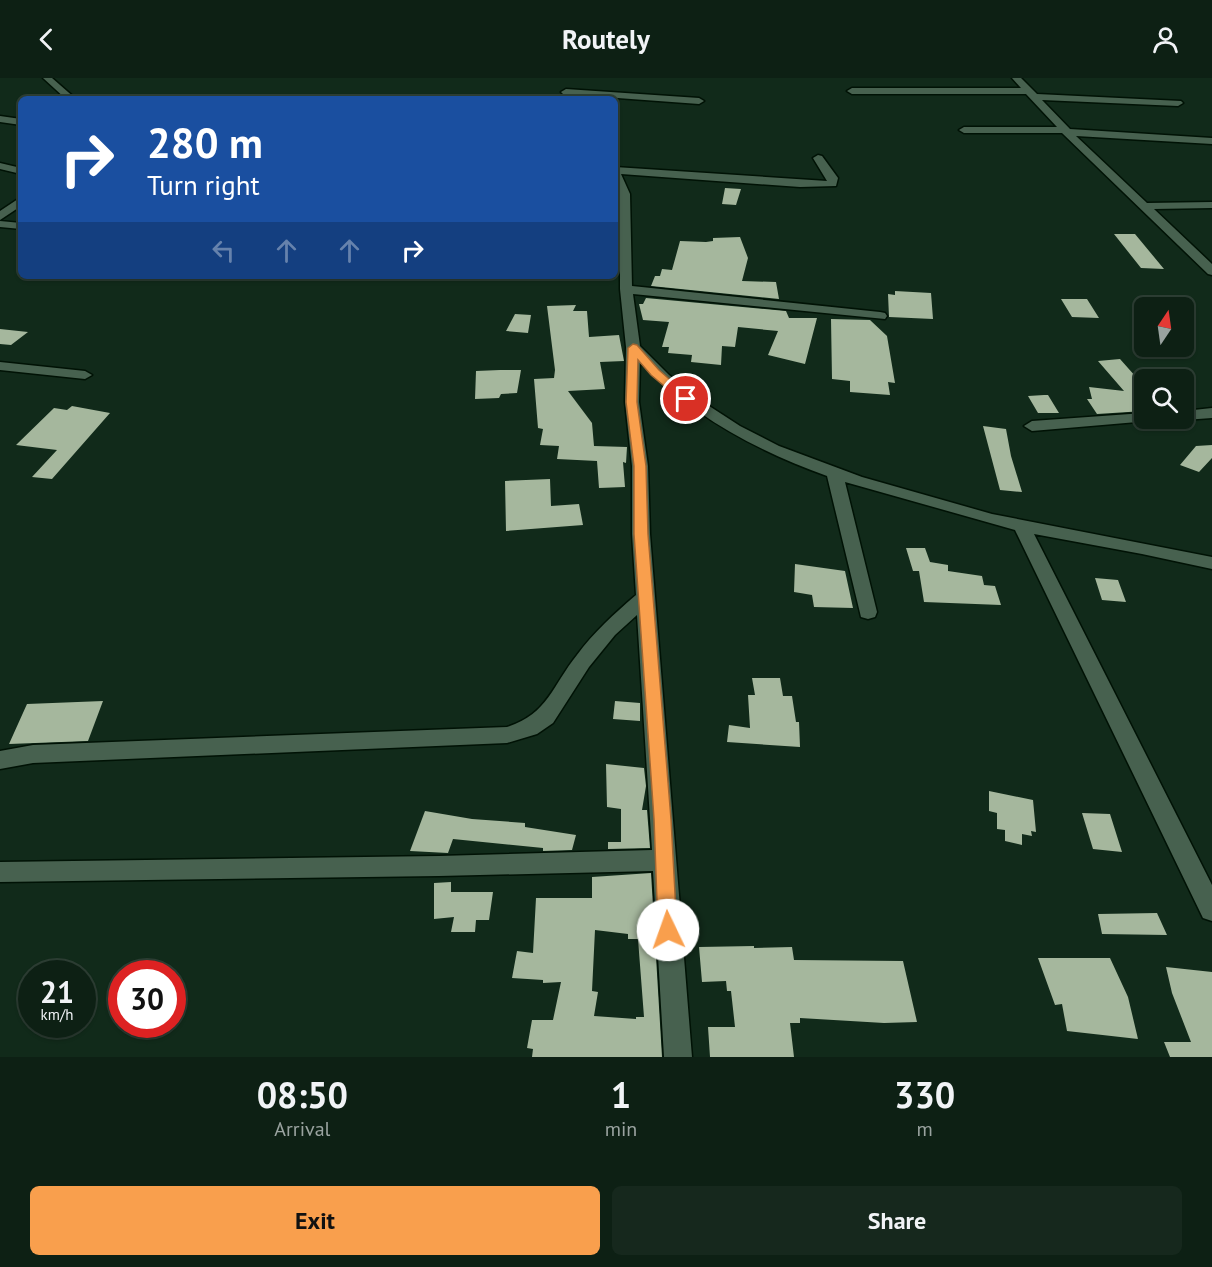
<!DOCTYPE html>
<style>
body{margin:0;font-family:"PT Sans",sans-serif;background:#16281d;color:#f1f3f6;height:100vh;display:flex;flex-direction:column;font-size:22px;white-space:nowrap}
*{box-sizing:border-box;margin:0}
p{font-size:20px;color:#9aa3a0}
.icon{flex:none;width:33px;height:33px;fill:none;stroke:currentColor;stroke-width:2;stroke-linecap:round;stroke-linejoin:round}
.map{position:relative;height:979px;overflow:hidden}
.panel{display:flex;flex-direction:column;background:#0d2014;flex:1}
.panel>*{flex:none}
.banner{position:absolute;left:18px;top:18px;width:600px;height:183px;border-radius:9px;box-shadow:0 2px 4px #0004,0 0 0 2px #2d3e34;background:#1a4fa0;color:#fff;overflow:hidden}
.needle{width:39px;rotate:13deg}
.controls{position:absolute;left:1134px;top:219px;display:grid;gap:12px}
.controls a{display:grid;place-items:center;width:60px;height:60px;border-radius:9px;background:#0d2014;box-shadow:0 2px 4px #0004,0 0 0 2px #2d3e34;font-size:30px}
.speed{position:absolute;left:18px;top:882px;display:flex;gap:12px;font-size:30px;font-weight:700;text-align:center}
.speed>*{display:grid;place-content:center;width:78px;height:78px;border-radius:50%;background:#0d2014;box-shadow:0 2px 4px #0004,0 0 0 2px #2d3e34;line-height:1}
.speed small{font-size:15px;font-weight:400}
.speed .limit{border:9px solid #d22;background:#fff;color:#111}
.pin{position:absolute;display:grid;place-items:center;width:51px;height:51px;color:#fff;margin:-26px;border:3px solid #fff;border-radius:50%;box-shadow:0 2px 6px #0007}
.me{position:absolute;width:66px;margin:-33px;rotate:357deg;stroke-linejoin:round;filter:drop-shadow(0 0 4px #0008)}
.turn{display:flex;align-items:center;gap:21px;height:126px;padding:0 30px;font-size:27px}
.turn .icon{width:78px;height:78px;stroke-width:2.5}
.turn b{display:block;font-size:42px;line-height:51px}
.lanes{display:flex;align-items:center;height:57px;padding:0 30px;background:#0003;justify-content:center;gap:30px;direction:ltr}
.lanes .off{opacity:.35}
.eta{display:flex;justify-content:space-evenly;align-items:center;height:102px;text-align:center}
.eta b{font-size:36px;font-weight:600;line-height:42px}
.button{display:flex;gap:12px;margin-top:auto;padding:12px 30px}
.button a{flex:1;height:69px;border-radius:9px;background:#f99f4d;color:#111;font-size:24px;font-weight:600;line-height:69px;text-align:center}
.button a+a{background:#16281d;color:#f1f3f6}
header{display:flex;justify-content:space-between;align-items:center;height:78px;padding:0 30px;background:#0d2014;font-size:27px;font-weight:600}
.map>svg:first-child{display:block}
.building{fill:#a5b79d;fill-rule:evenodd}
.lines{fill:none;stroke-linecap:round;stroke-linejoin:round}
.minor-casing{stroke:#001205;stroke-width:3}
.minor{fill:#47614f;fill-rule:evenodd}
.route{fill:#f99f4d;stroke:#a26732;stroke-width:1.5}
</style>
<header><svg class="icon" aria-label="back" viewBox="0 0 24 24"><path d="M15 5l-7 7 7 7"/></svg>Routely<svg class="icon" aria-label="person" viewBox="0 0 24 24"><circle cx="12" cy="8" r="4"/><path d="M4 21q1-7 8-7t8 7"/></svg></header>
<div class="map">
<svg width="1212" height="979" viewBox="0 0 1212 979">
<rect width="100%" height="100%" fill="#112a1a"/>
<path class="building" d="M 725,110 L 741,111 L 736,127 L 722,126 Z
M 1114,156 L 1135,156 L 1164,191 L 1141,190 Z
M 740,159 L 748,180 L 742,203 L 776,204 L 779,221 L 651,208 L 655,198 L 660,198 L 662,191 L 672,192 L 680,163 L 706,164 L 713,163 L 713,160 Z
M 895,213 L 931,215 L 933,241 L 889,239 L 888,216 L 895,217 Z
M 646,220 L 786,233 L 789,240 L 817,240 L 805,286 L 768,277 L 778,253 L 738,249 L 735,269 L 722,268 L 721,287 L 691,284 L 692,277 L 668,275 L 669,269 L 662,269 L 669,244 L 643,242 L 639,226 L 643,226 Z
M 1061,221 L 1087,221 L 1099,240 L 1072,239 Z
M 576,227 L 573,233 L 587,233 L 589,259 L 619,257 L 624,283 L 600,284 L 605,311 L 568,313 L 592,345 L 594,368 L 627,369 L 626,385 L 623,384 L 625,409 L 599,410 L 597,383 L 557,381 L 559,368 L 540,367 L 543,351 L 538,350 L 534,301 L 554,300 L 555,292 L 547,228 Z
M 515,236 L 531,237 L 528,255 L 506,253 Z
M 831,241 L 870,242 L 887,258 L 895,305 L 888,304 L 890,317 L 850,314 L 850,303 L 832,301 Z
M 0,251 L 28,254 L 11,267 L 0,266 Z
M 1120,281 L 1144,308 L 1144,333 L 1097,336 L 1087,321 L 1092,321 L 1089,309 L 1124,313 L 1098,283 Z
M 500,292 L 521,292 L 517,315 L 501,316 L 499,320 L 475,321 L 476,293 Z
M 1044,317 L 1048,317 L 1059,335 L 1038,335 L 1028,318 Z
M 72,328 L 110,335 L 52,401 L 32,399 L 57,372 L 16,367 L 54,330 L 67,332 Z
M 983,348 L 1006,351 L 1011,378 L 1022,414 L 1000,412 Z
M 1212,367 L 1212,380 L 1199,394 L 1180,387 L 1196,368 Z
M 550,401 L 551,428 L 579,426 L 583,447 L 506,453 L 505,403 Z
M 906,470 L 925,470 L 930,484 L 948,487 L 948,493 L 982,498 L 984,507 L 995,508 L 1001,527 L 924,524 L 919,493 L 913,493 Z
M 795,486 L 845,493 L 853,530 L 814,529 L 812,517 L 794,514 Z
M 1095,500 L 1118,502 L 1126,524 L 1102,522 Z
M 752,600 L 780,600 L 783,618 L 792,618 L 796,644 L 799,644 L 800,669 L 727,664 L 729,647 L 750,650 L 748,617 L 755,617 Z
M 103,623 L 88,663 L 9,666 L 27,626 Z
M 615,623 L 640,625 L 640,643 L 613,641 Z
M 606,686 L 644,690 L 646,708 L 642,732 L 647,732 L 650,770 L 608,771 L 608,764 L 621,764 L 621,731 L 607,729 Z
M 989,713 L 1033,722 L 1036,754 L 1031,753 L 1032,758 L 1022,756 L 1022,767 L 1005,763 L 1005,752 L 997,751 L 997,735 L 989,733 Z
M 425,733 L 472,741 L 525,745 L 525,749 L 576,757 L 572,772 L 543,773 L 543,770 L 453,761 L 448,775 L 410,773 Z
M 1082,735 L 1110,736 L 1122,774 L 1093,771 Z
M 651,795 L 662,979 L 532,979 L 533,971 L 527,970 L 532,942 L 553,942 L 561,904 L 543,905 L 543,902 L 512,900 L 517,873 L 533,875 L 536,820 L 592,820 L 592,799 ZM 595,852 L 628,856 L 628,861 L 638,861 L 644,939 L 636,939 L 636,941 L 594,938 L 598,914 L 592,913 Z
M 451,804 L 451,814 L 493,814 L 489,842 L 476,842 L 475,854 L 451,854 L 454,839 L 434,841 L 434,805 Z
M 1157,835 L 1167,857 L 1102,856 L 1098,836 Z
M 754,868 L 754,870 L 792,869 L 794,882 L 903,883 L 917,944 L 884,945 L 800,940 L 800,945 L 790,945 L 794,979 L 710,979 L 708,949 L 735,949 L 731,913 L 727,913 L 726,903 L 702,904 L 699,869 Z
M 1038,880 L 1110,880 L 1128,919 L 1138,961 L 1067,953 L 1062,926 L 1055,927 Z
M 1166,889 L 1212,894 L 1212,979 L 1170,979 L 1164,964 L 1191,964 L 1172,915 Z"/>
<g class="lines">
<g class="minor-casing">
<path id="minor" d="M 43,0 L 52,0 L 76,21 L 66,21 Z
M 1012,0 L 1021,0 L 1037,16 L 1181,23 L 1183,25 L 1178,28 L 1042,22 L 1070,51 L 1212,60 L 1212,66 L 1076,58 L 1147,125 L 1212,124 L 1212,130 L 1154,131 L 1212,186 L 1212,197 L 1208,196 L 1062,55 L 964,55 L 959,52 L 964,49 L 1057,49 L 1026,16 L 852,16 L 847,13 L 852,10 L 1021,10 Z
M 566,11 L 699,20 L 704,23 L 699,26 L 563,16 L 561,14 Z
M 0,38 L 21,41 L 21,47 L 0,44 Z
M 818,77 L 822,78 L 838,100 L 836,108 L 800,109 L 621,96 L 630,116 L 632,208 L 880,234 L 885,235 L 887,238 L 885,241 L 633,216 L 640,268 L 669,297 L 703,324 L 740,348 L 779,368 L 862,399 L 992,436 L 1212,479 L 1212,491 L 1142,476 L 1034,456 L 1212,807 L 1212,843 L 1203,840 L 1015,452 L 845,404 L 877,534 L 875,539 L 868,541 L 861,539 L 827,398 C 757,373 692,338 640,284 L 639,324 L 648,388 L 650,456 L 692,979 L 664,979 L 653,793 L 439,798 L 0,804 L 0,784 L 439,778 L 652,772 L 637,537 L 615,557 L 589,589 L 553,645 L 537,656 L 507,665 L 33,685 L 0,691 L 0,673 L 33,667 L 507,649 C 548,636 552,608 577,577 C 594,554 614,536 636,517 L 632,456 L 632,388 L 625,324 L 626,269 L 620,211 L 620,116 L 615,106 L 615,89 L 827,103 L 813,80 Z
M 0,85 L 21,90 L 21,96 L 0,91 Z
M 21,119 L 21,128 L 0,142 L 0,133 Z
M 0,143 L 21,145 L 21,151 L 0,149 Z
M 0,284 L 85,293 L 92,297 L 85,301 L 0,292 Z
M 1212,330 L 1212,340 L 1184,342 L 1180,340 L 1184,340 L 1184,333 Z
M 1144,335 L 1144,340 L 1151,340 L 1149,343 L 1032,353 L 1024,348 L 1032,343 Z"/>
</g>
<use href="#minor" class="minor"/>
</g>
<path class="route" d="M 633,266 L 637,267 L 659,292 L 692,321 L 686,324 L 682,323 L 651,297 L 638,282 L 637,324 L 646,388 L 648,456 L 671,741 L 677,852 L 674,859 L 668,861 L 661,859 L 658,852 L 654,741 L 634,456 L 634,388 L 626,324 L 628,270 Z"/>
</svg>
<div class="controls">
<a><svg class="needle" viewBox="-14 -14 28 28"><path d="M0-13l5 13h-10z" fill="#e53935"/><path d="M0 13l5-13h-10z" fill="#9aa3a0"/></svg></a>
<a><svg class="icon" aria-label="search" viewBox="0 0 24 24"><circle cx="10" cy="10" r="6"/><path d="M15 15l6 6"/></svg></a>
</div>
<div class="speed"><div>21<small>km/h</small></div><div class="limit">30</div></div>
<div class="pin" style="left:686px;top:321px;background:#d93025"><svg class="icon" aria-label="arrive" viewBox="0 0 24 24"><path d="M6 21V4h12l-3 4 3 4H6"/></svg></div>
<svg class="me" style="left:668px;top:852px" viewBox="-20 -20 40 40"><circle r="19" fill="#fff"/><path d="M0-13L10 11 0 6-10 11z" fill="#f99f4d"/></svg>
<div class="banner">
<div class="turn"><svg class="icon" aria-label="right" viewBox="0 0 24 24"><path d="M7 20v-9h11M14 6l5 5-5 5"/></svg><div><b>280 m</b>Turn right</div></div>
<div class="lanes"><svg class="icon off" aria-label="left" viewBox="0 0 24 24"><path d="M17 20v-9H6M10 6l-5 5 5 5"/></svg><svg class="icon off" aria-label="ahead" viewBox="0 0 24 24"><path d="M12 20V5M6 11l6-6 6 6"/></svg><svg class="icon off" aria-label="ahead" viewBox="0 0 24 24"><path d="M12 20V5M6 11l6-6 6 6"/></svg><svg class="icon" aria-label="right" viewBox="0 0 24 24"><path d="M7 20v-9h11M14 6l5 5-5 5"/></svg></div>
</div>
</div>
<section class="panel">
<div class="eta">
<div><b>08:50</b><p>Arrival</p></div>
<div><b>1</b><p>min</p></div>
<div><b>330</b><p>m</p></div>
</div>
<div class="button"><a>Exit</a><a>Share</a></div>
</section>
